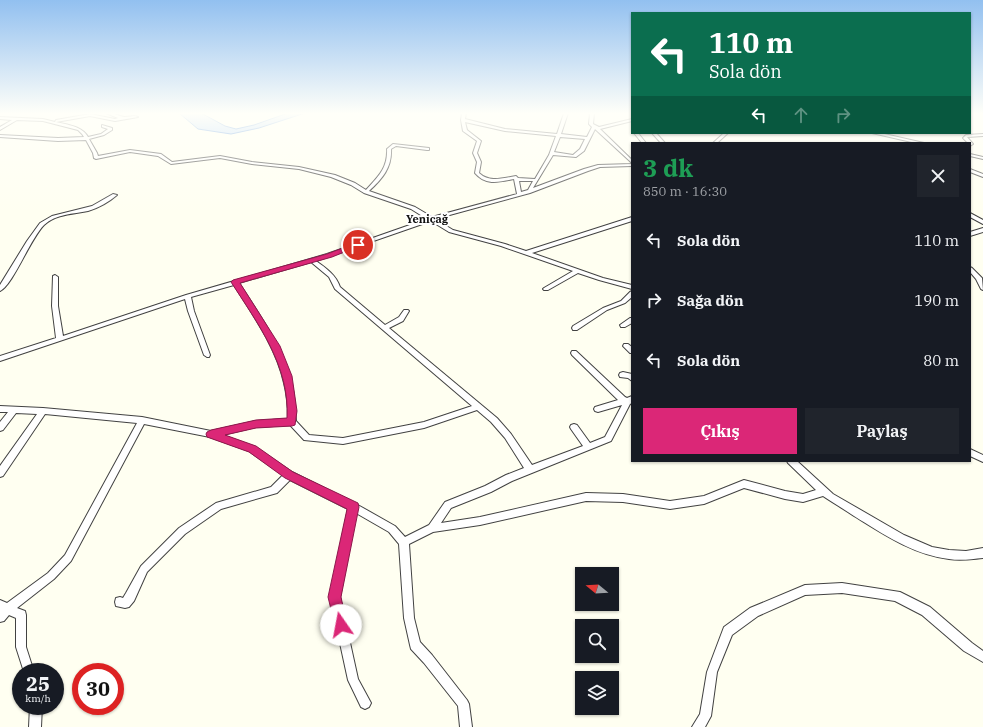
<!DOCTYPE html>
<html lang="tr">
<meta charset="utf-8">
<style>
body{margin:0;font-family:"IBM Plex Serif",serif;background:#20242c;color:#f1f3f6;height:100vh;display:flex;flex-direction:column;font-size:15px;white-space:nowrap}
*{box-sizing:border-box;margin:0}
p{font-size:13px;color:#9ea1a6}
.icon{flex:none;width:22px;height:22px;fill:none;stroke:currentColor;stroke-width:2;stroke-linecap:round;stroke-linejoin:round}
.map{position:relative;flex:1;overflow:hidden}
.side{position:absolute;left:631px;top:142px;width:340px;height:320px;display:flex;flex-direction:column;background:#171b24;border-radius:0px;box-shadow:0 1px 3px #0004}
.side>*{flex:none}
.top-card{position:absolute;left:631px;top:12px;width:340px;height:122px;border-radius:0px;box-shadow:0 1px 3px #0004;background:#0b6e4f;color:#fff;overflow:hidden}
.needle{width:26px;rotate:288deg}
.tools{position:absolute;left:575px;top:567px;display:grid;gap:8px}
.tools a{display:grid;place-items:center;width:44px;height:44px;border-radius:0px;background:#171b24;box-shadow:0 1px 3px #0004;font-size:20px}
.speed{position:absolute;left:12px;top:663px;display:flex;gap:8px;font-size:20px;font-weight:700;text-align:center}
.speed>*{display:grid;place-content:center;width:52px;height:52px;border-radius:50%;background:#171b24;box-shadow:0 1px 3px #0004;line-height:1}
.speed small{font-size:10px;font-weight:400}
.speed .limit{border:6px solid #d22;background:#fff;color:#111}
.pin{position:absolute;display:grid;place-items:center;width:34px;height:34px;color:#fff;margin:-17px;border:2px solid #fff;border-radius:50%;box-shadow:0 1px 4px #0007}
.me{position:absolute;width:44px;margin:-22px;rotate:348deg;stroke-linejoin:round;filter:drop-shadow(0 0 3px #0008)}
.turn{display:flex;align-items:center;gap:14px;height:84px;padding:0 12px;font-size:18px}
.turn .icon{width:52px;height:52px;stroke-width:2.5}
.turn b{display:block;font-size:28px;line-height:34px}
.lanes{display:flex;align-items:center;height:38px;padding:0 12px;background:#0003;justify-content:center;gap:20px;direction:ltr}
.lanes .off{opacity:.35}
.round{display:grid;place-items:center;flex:none;width:42px;height:42px;border-radius:0px;background:#20242c}
.summary{display:flex;align-items:center;justify-content:space-between;height:68px;padding:0 12px}
h1{font-size:24px;font-weight:800;line-height:30px;color:#1e9e55}
.cta{display:flex;gap:8px;margin-top:auto;padding:8px 12px}
.cta a{flex:1;height:46px;border-radius:0px;background:#db2777;color:#fff;font-size:16px;font-weight:800;line-height:46px;text-align:center}
.cta a+a{background:#20242c;color:#f1f3f6}
ul{padding:0;list-style:none}
li{display:flex;align-items:center;gap:12px;height:60px;padding:0 12px}
li div{flex:1}
li b{display:block;font-size:15px}
li em{font-style:normal}
.map>svg:first-child{display:block}
.water{fill:#b1d3fc;stroke:#317ada}
.lines{fill:none;stroke-linecap:round;stroke-linejoin:round}
.minor-casing{stroke:#424242;stroke-width:2}
.minor{fill:#fff;fill-rule:evenodd}
.route{fill:#db2777;stroke:#8e194d}
.labels{text-anchor:middle;stroke-width:4;stroke-linejoin:round;paint-order:stroke}
.far-quarter-label{font-size:11px;font-weight:bold;fill:#0f0f0f;stroke:#fff}
</style>
<div class="map">
<svg width="983" height="727" viewBox="0 0 983 727">
<rect width="100%" height="100%" fill="#fffff1"/>
<path class="water" d="M 179,113 L 201,113 L 225,126 L 236,129 L 254,125 L 288,113 L 305,113 L 259,128 L 231,134 L 198,129 Z"/>
<g class="lines">
<g class="minor-casing">
<path id="minor" d="M 106,113 C 113,112 119,117 125,117 C 130,117 134,115 138,117 L 115,121 L 90,116 L 56,122 C 68,125 82,126 88,137 L 101,134 L 108,129 L 102,127 L 102,125 L 112,128 L 112,130 L 104,135 L 89,139 L 97,153 L 98,156 L 130,150 L 161,154 L 172,162 L 220,156 L 252,162 L 299,167 L 335,175 L 355,183 L 366,190 C 378,177 388,168 387,149 L 393,144 L 429,148 L 429,150 L 427,150 L 396,146 L 391,149 C 392,168 382,179 369,191 L 415,207 L 432,217 L 517,194 L 514,179 C 499,182 486,186 475,173 L 477,162 L 473,153 L 477,141 L 463,131 L 461,120 L 462,113 L 466,113 L 465,119 L 505,129 L 557,134 L 564,113 L 568,113 L 561,134 L 587,137 L 592,127 L 589,124 L 590,113 L 594,113 L 593,124 L 599,127 L 632,119 L 632,121 L 600,129 L 632,160 L 632,163 L 595,129 L 584,151 L 576,157 L 553,155 L 533,188 L 584,169 L 598,165 L 632,164 L 632,166 L 600,167 L 588,171 L 530,193 L 435,219 L 453,230 L 505,244 L 526,251 L 632,217 L 632,221 L 532,253 L 603,278 L 632,285 L 632,289 L 599,280 L 578,273 L 548,290 L 544,290 L 543,289 L 544,288 L 573,271 L 501,246 L 449,232 L 431,221 L 316,261 C 326,268 336,275 340,287 L 385,325 L 399,317 L 404,310 L 408,310 L 409,311 L 403,321 L 389,328 L 497,418 L 511,434 L 532,465 L 583,446 L 571,429 L 570,427 L 571,425 L 574,424 L 577,425 L 590,443 L 605,437 L 622,405 L 598,412 L 595,411 L 594,409 L 595,407 L 618,400 L 572,355 L 571,353 L 572,351 L 576,351 L 625,397 L 627,398 L 632,396 L 632,403 L 630,404 L 611,441 L 512,481 L 491,492 L 451,508 L 441,523 L 480,517 L 586,493 L 623,494 L 670,501 L 704,496 L 744,480 L 785,491 L 803,494 L 816,490 L 788,463 L 787,461 L 797,461 L 833,494 L 904,535 L 932,547 L 949,550 L 966,551 L 983,548 L 983,558 C 972,559 961,561 949,559 C 914,555 883,534 854,516 C 844,509 833,503 823,496 L 803,502 L 785,499 L 744,488 L 704,504 L 670,509 L 623,502 L 586,501 L 480,525 L 433,532 L 409,544 L 414,618 L 420,642 L 432,655 L 467,700 L 469,704 L 472,727 L 460,727 L 458,706 L 424,663 L 411,649 L 410,645 L 404,618 L 399,544 L 389,532 L 356,513 L 340,597 L 358,679 L 371,703 L 369,707 L 365,709 L 361,707 L 348,680 L 330,597 L 348,509 L 290,480 L 277,493 L 221,509 L 185,534 L 147,572 L 134,601 L 129,607 L 125,608 L 116,606 L 115,602 L 116,598 L 120,597 L 123,598 L 126,593 L 141,566 L 179,528 L 216,503 L 271,487 L 283,475 L 249,451 L 210,437 L 144,424 L 71,561 L 54,579 L 17,608 L 25,611 L 26,615 L 26,647 L 34,672 L 24,672 L 16,647 L 16,618 L 9,615 L 4,621 L 0,622 L 0,600 L 7,603 L 48,573 L 65,555 L 137,423 L 45,414 L 3,476 L 0,477 L 0,466 L 37,414 L 16,413 L 3,430 L 0,431 L 0,422 L 8,412 L 0,412 L 0,406 L 43,408 L 142,417 L 211,431 L 256,421 L 288,419 C 288,407 287,395 284,383 C 276,347 253,315 234,285 L 191,297 L 194,311 L 210,355 L 209,357 L 207,357 L 204,355 L 188,311 L 185,299 L 0,361 L 0,356 L 56,338 L 52,306 L 53,276 L 55,275 L 58,277 L 58,306 L 63,336 L 186,295 L 327,254 L 427,219 L 411,209 L 364,193 L 351,185 L 331,177 L 299,169 L 252,164 L 220,158 L 171,164 L 158,156 L 130,152 L 96,159 L 94,158 L 93,153 L 86,140 L 58,141 L 0,137 L 0,135 L 58,138 L 84,137 L 82,134 L 78,130 L 43,121 L 17,120 L 0,130 L 0,127 L 12,120 L 0,119 L 0,117 L 43,119 L 55,122 L 56,120 L 90,114 L 115,119 L 118,118 ZM 465,122 L 505,131 L 556,136 L 549,155 L 535,179 L 518,178 L 516,176 C 503,178 490,183 479,173 L 481,162 L 477,153 L 481,141 L 467,130 ZM 560,137 L 585,139 L 580,149 L 573,155 L 554,152 ZM 519,181 L 533,181 L 528,190 L 521,192 ZM 311,262 L 329,277 L 335,289 L 472,406 L 424,422 L 343,438 L 309,435 L 296,421 C 295,408 295,394 291,381 C 281,345 259,314 239,283 ZM 477,410 L 491,422 L 505,438 L 524,468 L 506,475 L 485,486 L 445,502 L 429,525 L 405,537 L 395,526 L 356,504 L 292,472 L 255,447 L 222,435 L 256,427 L 290,425 L 304,440 L 343,444 L 424,428 Z
M 634,133 L 638,133 L 646,143 L 642,143 Z
M 652,133 L 656,133 L 665,143 L 661,143 Z
M 724,133 L 728,133 L 717,143 L 713,143 Z
M 872,133 L 880,133 L 924,143 L 916,143 Z
M 983,134 L 983,136 L 967,137 L 973,144 L 970,146 L 970,143 L 968,143 L 963,138 L 966,135 Z
M 970,154 L 983,157 L 983,159 L 970,156 Z
M 970,169 L 983,174 L 983,177 L 970,172 Z
M 113,194 L 117,195 C 109,202 98,208 88,211 C 73,214 56,214 44,225 C 30,239 13,285 0,291 L 0,285 L 27,241 L 40,223 L 52,216 L 92,206 Z
M 970,213 L 983,220 L 983,224 L 970,217 Z
M 983,228 L 983,232 L 970,236 L 970,232 Z
M 970,267 L 972,268 L 982,278 L 983,290 L 981,289 L 976,279 L 970,272 Z
M 632,291 L 632,297 L 625,303 L 607,310 L 577,330 L 573,330 L 572,328 L 573,326 L 603,308 L 621,301 L 630,292 Z
M 630,318 L 632,318 L 632,323 L 625,327 L 621,327 L 620,325 Z
M 624,344 L 628,344 L 632,347 L 632,353 L 630,353 L 623,346 Z
M 623,372 L 632,374 L 632,381 L 628,378 L 620,377 L 619,375 L 620,373 Z
M 970,449 L 983,455 L 983,462 L 970,456 Z
M 842,583 L 900,592 L 930,607 L 972,643 L 983,651 L 983,662 L 964,651 L 922,615 L 895,601 L 842,593 L 805,595 L 758,616 L 732,635 L 717,672 L 711,716 L 705,727 L 692,727 L 700,714 L 707,672 L 724,627 L 750,608 L 805,585 Z
M 30,706 L 42,706 L 41,727 L 29,727 Z"/>
</g>
<use href="#minor" class="minor"/>
</g>
<linearGradient id="sky" x2="0" y2="1"><stop stop-color="#92c0f0"/><stop offset="0.53" stop-color="#fffff9"/><stop offset="1" stop-color="#fffff9" stop-opacity="0"/></linearGradient>
<rect width="983" height="214" fill="url(#sky)"/>
<path class="route" d="M 356,243 L 361,243 L 362,245 L 332,257 L 240,283 L 280,346 L 292,376 L 297,411 L 295,425 L 292,426 L 256,428 L 225,435 L 256,446 L 293,472 L 358,503 L 359,507 L 341,597 L 347,625 L 346,630 L 341,632 L 336,630 L 328,597 L 347,509 L 285,478 L 249,452 L 207,437 L 206,434 L 207,432 L 211,430 L 256,420 L 287,418 C 290,366 258,324 231,282 L 233,280 L 327,254 Z"/>
<g class="labels">
<g class="far-quarter-label">
<text x="427" y="223">Yeniçağ</text>
</g>
</g>
</svg>
<div class="tools">
<a><svg class="needle" viewBox="-14 -14 28 28"><path d="M0-13l5 13h-10z" fill="#e53935"/><path d="M0 13l5-13h-10z" fill="#9ea1a6"/></svg></a>
<a><svg class="icon" aria-label="search" viewBox="0 0 24 24"><circle cx="10" cy="10" r="6"/><path d="M15 15l6 6"/></svg></a>
<a><svg class="icon" aria-label="layers" viewBox="0 0 24 24"><path d="M12 4l9 5-9 5-9-5zM3 14l9 5 9-5"/></svg></a>
</div>
<div class="speed"><div>25<small>km/h</small></div><div class="limit">30</div></div>
<div class="pin" style="left:358px;top:245px;background:#d93025"><svg class="icon" aria-label="arrive" viewBox="0 0 24 24"><path d="M6 21V4h12l-3 4 3 4H6"/></svg></div>
<svg class="me" style="left:341px;top:625px" viewBox="-20 -20 40 40"><circle r="19" fill="#fff"/><path d="M0-13L10 11 0 6-10 11z" fill="#db2777"/></svg>
<div class="top-card">
<div class="turn"><svg class="icon" aria-label="left" viewBox="0 0 24 24"><path d="M17 20v-9H6M10 6l-5 5 5 5"/></svg><div><b>110 m</b>Sola dön</div></div>
<div class="lanes"><svg class="icon" aria-label="left" viewBox="0 0 24 24"><path d="M17 20v-9H6M10 6l-5 5 5 5"/></svg><svg class="icon off" aria-label="ahead" viewBox="0 0 24 24"><path d="M12 20V5M6 11l6-6 6 6"/></svg><svg class="icon off" aria-label="right" viewBox="0 0 24 24"><path d="M7 20v-9h11M14 6l5 5-5 5"/></svg></div>
</div>
<section class="side">
<div class="summary"><div><h1>3 dk</h1><p>850 m · 16:30</p></div><a class="round"><svg class="icon" aria-label="close" viewBox="0 0 24 24"><path d="M6 6l12 12M18 6L6 18"/></svg></a></div>
<ul>
<li><svg class="icon" aria-label="left" viewBox="0 0 24 24"><path d="M17 20v-9H6M10 6l-5 5 5 5"/></svg><div><b>Sola dön</b></div><em>110 m</em></li>
<li><svg class="icon" aria-label="right" viewBox="0 0 24 24"><path d="M7 20v-9h11M14 6l5 5-5 5"/></svg><div><b>Sağa dön</b></div><em>190 m</em></li>
<li><svg class="icon" aria-label="left" viewBox="0 0 24 24"><path d="M17 20v-9H6M10 6l-5 5 5 5"/></svg><div><b>Sola dön</b></div><em>80 m</em></li>
</ul>
<div class="cta"><a>Çıkış</a><a>Paylaş</a></div>
</section>
</div>
